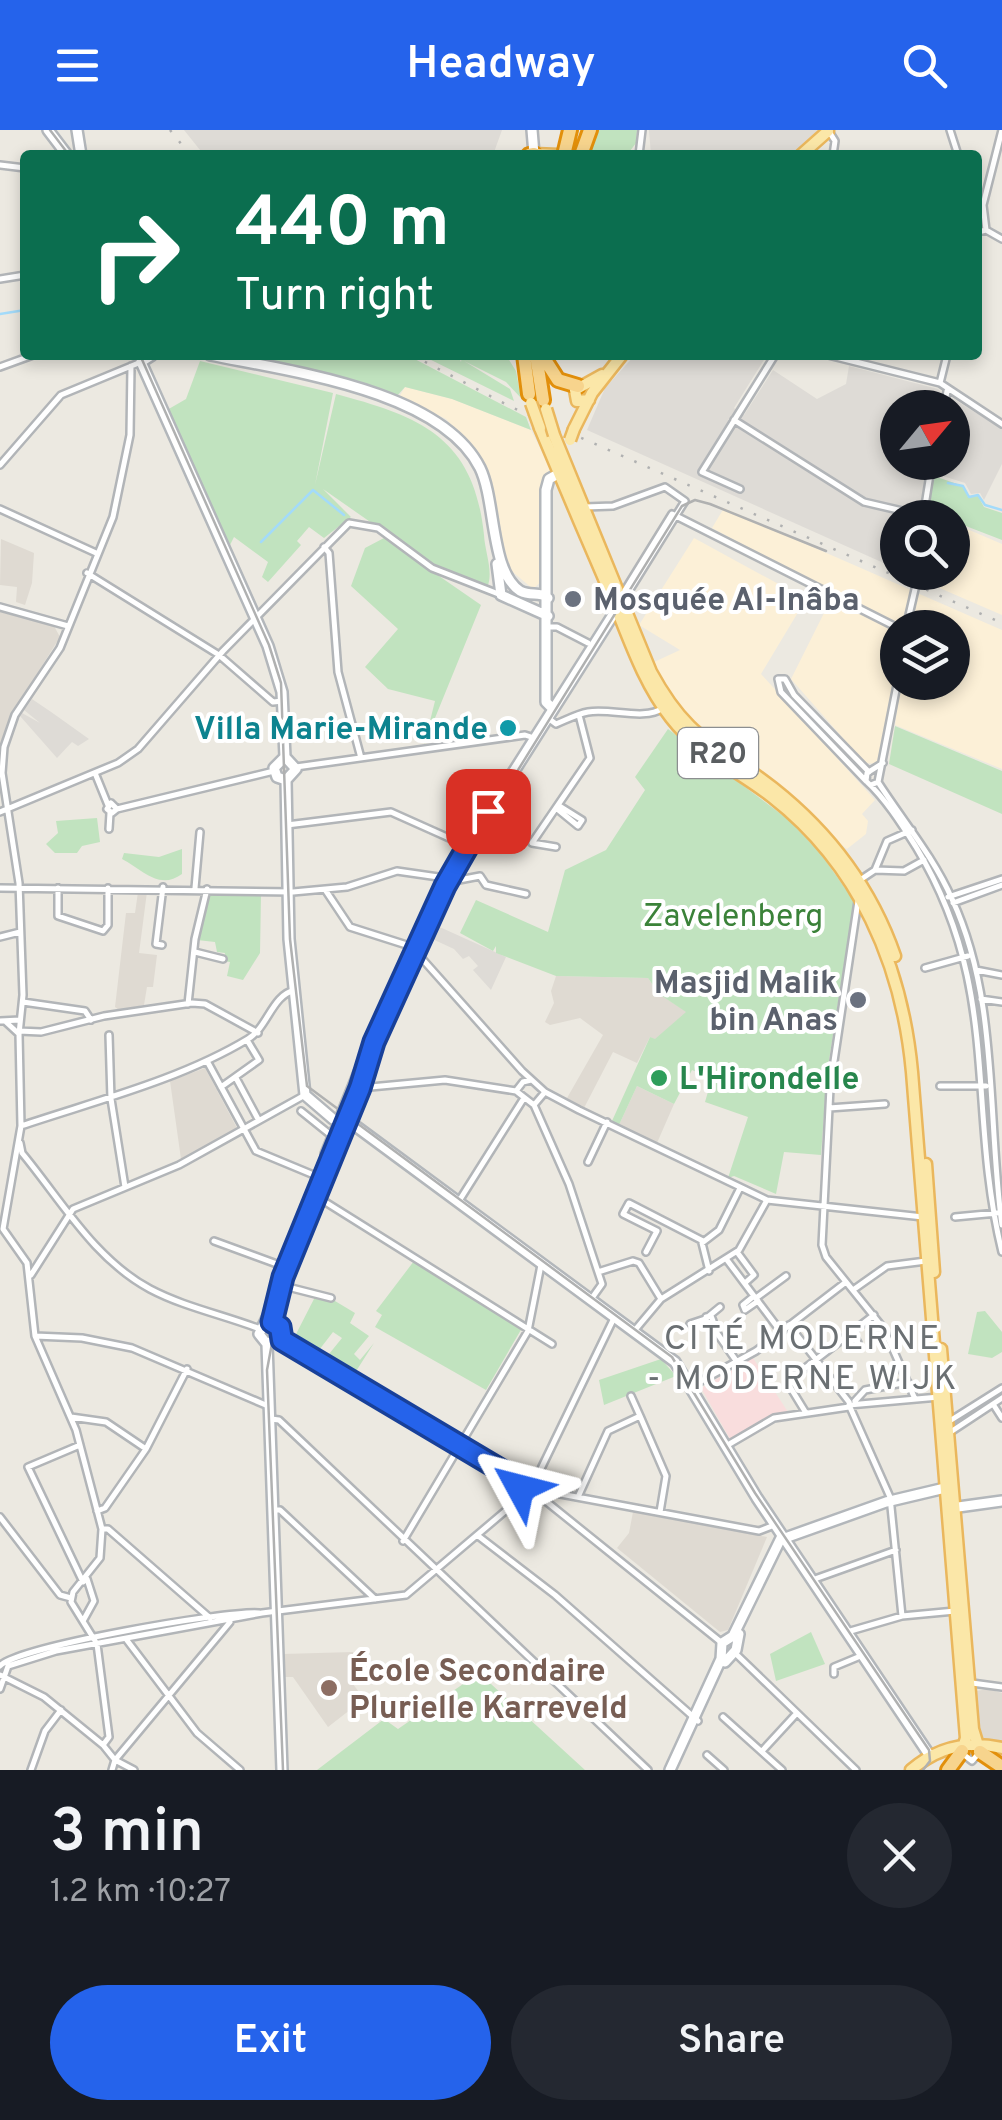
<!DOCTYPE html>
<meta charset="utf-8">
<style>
body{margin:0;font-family:Overpass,sans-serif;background:#242831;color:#f1f3f6;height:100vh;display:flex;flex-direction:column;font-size:38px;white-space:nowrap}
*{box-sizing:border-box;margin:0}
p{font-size:32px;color:#9ea1a6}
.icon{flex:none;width:55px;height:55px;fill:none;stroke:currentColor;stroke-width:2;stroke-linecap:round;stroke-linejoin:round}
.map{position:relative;height:1640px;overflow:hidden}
.sheet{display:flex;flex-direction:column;background:#171b24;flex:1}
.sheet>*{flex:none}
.guide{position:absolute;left:20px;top:20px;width:962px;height:210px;border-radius:10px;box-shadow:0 5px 15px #0003;background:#0b6e4f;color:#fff;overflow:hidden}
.needle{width:65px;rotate:61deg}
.tools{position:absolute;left:880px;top:260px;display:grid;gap:20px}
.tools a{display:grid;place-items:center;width:90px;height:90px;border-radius:50%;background:#171b24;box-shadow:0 5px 15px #0003;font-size:50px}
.pin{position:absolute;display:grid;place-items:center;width:85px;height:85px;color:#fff;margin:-42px;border-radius:20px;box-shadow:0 5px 15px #0006}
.me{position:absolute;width:110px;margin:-55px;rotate:308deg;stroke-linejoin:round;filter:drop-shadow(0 0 8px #0008)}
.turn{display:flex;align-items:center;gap:35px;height:210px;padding:0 50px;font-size:45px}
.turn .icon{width:130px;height:130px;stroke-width:2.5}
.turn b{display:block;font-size:70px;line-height:85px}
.round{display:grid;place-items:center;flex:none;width:105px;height:105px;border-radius:52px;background:#242831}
.overview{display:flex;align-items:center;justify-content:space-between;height:170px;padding:0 50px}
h1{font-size:60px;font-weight:600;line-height:75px}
.cta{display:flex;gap:20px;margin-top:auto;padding:20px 50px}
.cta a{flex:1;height:115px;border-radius:60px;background:#2563eb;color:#fff;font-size:40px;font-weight:600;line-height:115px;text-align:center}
.cta a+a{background:#242831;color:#f1f3f6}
header{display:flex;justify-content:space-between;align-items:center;height:130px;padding:0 50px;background:#2563eb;color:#fff;font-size:45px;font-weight:600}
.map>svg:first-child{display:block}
.commercial{fill:#fcf0d7}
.industrial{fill:#dedbd6}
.education{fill:#dfdad2}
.medical{fill:#f9dddd}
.green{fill:#c1e3bf}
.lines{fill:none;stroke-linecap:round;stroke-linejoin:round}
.stream{stroke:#a3dbfa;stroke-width:2.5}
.street-casing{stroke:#b2b5b8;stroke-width:10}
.secondary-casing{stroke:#b3b7bb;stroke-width:14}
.primary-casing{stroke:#eab75d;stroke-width:15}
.highway-casing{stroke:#e28f0b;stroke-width:18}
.street{stroke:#fff;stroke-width:5}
.secondary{stroke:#fff;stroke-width:9}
.primary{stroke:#fbe7a8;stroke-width:10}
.highway{stroke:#f7d48d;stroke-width:12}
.tram{stroke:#b0b1b1;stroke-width:2.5}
.rail{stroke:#b0b1b1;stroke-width:2.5;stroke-dasharray:2.5 12;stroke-linecap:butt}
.primary-bridge-casing{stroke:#eab75d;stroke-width:15;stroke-linecap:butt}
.primary-bridge{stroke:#fbe7a8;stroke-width:10}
.route-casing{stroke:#184099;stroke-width:25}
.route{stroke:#2563eb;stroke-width:18}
.worship-dot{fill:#6b7280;stroke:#fff;stroke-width:4}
.culture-dot{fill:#0f9aa8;stroke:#fff;stroke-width:4}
.leisure-dot{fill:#2e9e5b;stroke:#fff;stroke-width:4}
.education-dot{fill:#8d6e63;stroke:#fff;stroke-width:4}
.labels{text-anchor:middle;stroke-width:8;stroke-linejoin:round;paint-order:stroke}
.shield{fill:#fff;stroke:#8c8e90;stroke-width:2.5}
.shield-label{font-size:30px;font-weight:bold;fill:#5a5e61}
.worship-label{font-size:32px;font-weight:bold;fill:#5b616d;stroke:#fff;text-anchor:start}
.culture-label{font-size:32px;font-weight:bold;fill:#0d838f;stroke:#fff;text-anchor:end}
.park-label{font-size:32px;fill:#3b8239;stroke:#fff}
.leisure-label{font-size:32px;font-weight:bold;fill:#27864d;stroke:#fff;text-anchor:start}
.education-label{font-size:32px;font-weight:bold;fill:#785e54;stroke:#fff;text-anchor:start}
.neighbourhood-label{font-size:35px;letter-spacing:2.5px;fill:#6b7073;stroke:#fff}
</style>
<header><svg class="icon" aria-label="menu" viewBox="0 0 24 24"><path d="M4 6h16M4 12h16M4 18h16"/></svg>Headway<svg class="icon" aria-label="search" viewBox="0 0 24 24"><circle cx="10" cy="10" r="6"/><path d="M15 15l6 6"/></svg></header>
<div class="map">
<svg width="1002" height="1640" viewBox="0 0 1002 1640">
<rect width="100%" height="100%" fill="#ece9e1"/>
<path class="commercial" d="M 405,257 L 452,269 L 531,300 L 551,340 L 545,355 L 544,449 L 533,459 L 508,438 L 491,348 L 478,324 L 446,289 L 399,267 Z
M 724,378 L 911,460 L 904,497 L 898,498 L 897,531 L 879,634 L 865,633 L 791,549 L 834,463 L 712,398 Z
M 953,393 L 1002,414 L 1002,485 L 921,450 L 922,443 L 952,442 Z
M 694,408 L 806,469 L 761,544 L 875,670 L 862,684 L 868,691 L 866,704 L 847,719 L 710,612 L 669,566 L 652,533 L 680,520 L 639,495 Z
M 915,462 L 1002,500 L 1002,639 L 895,595 L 901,553 L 952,552 L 952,498 L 910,497 Z"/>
<path class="industrial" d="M 184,0 L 502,0 L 493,25 L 204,25 Z
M 649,0 L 818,0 L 791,25 L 651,25 Z
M 635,225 L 767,225 L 734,278 L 744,285 L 773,240 L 817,269 L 846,254 L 849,236 L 938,259 L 944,265 L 941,277 L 898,278 L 898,332 L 929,333 L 927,340 L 933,342 L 936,333 L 952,332 L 952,278 L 948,277 L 952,268 L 1002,299 L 1002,334 L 984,370 L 980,363 L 971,364 L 965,353 L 927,341 L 921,387 L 898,388 L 897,439 L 587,300 L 605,258 Z
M 32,569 L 54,584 L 89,609 L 78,616 L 72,612 L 57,628 L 20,586 L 22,583 L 40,593 L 24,580 Z
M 433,794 L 506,827 L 491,860 L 473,840 L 478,836 L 469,826 L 463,829 L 454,819 L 428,807 Z"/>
<path class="education" d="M 1,409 L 34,423 L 32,453 L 25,475 L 16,472 L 17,457 L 0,455 Z
M 0,482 L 54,496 L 60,507 L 10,587 L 0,614 Z
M 138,762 L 147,762 L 139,823 L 157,825 L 153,857 L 147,857 L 144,875 L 119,880 L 115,877 L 126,783 L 135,783 Z
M 556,846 L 648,848 L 659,864 L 687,882 L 655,910 L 650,907 L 637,933 L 613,922 L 584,978 L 567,968 L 603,905 L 580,888 L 550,895 L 545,892 L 554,873 L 551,861 Z
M 205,938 L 237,998 L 181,1029 L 170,951 Z
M 637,956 L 674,974 L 657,1013 L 619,995 Z
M 633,1382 L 767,1407 L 728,1500 L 720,1502 L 617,1418 L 629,1403 Z
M 353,1522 L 353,1542 L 359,1549 L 353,1554 L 364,1569 L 328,1597 L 293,1547 L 284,1547 L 283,1524 Z
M 988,1559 L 1002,1563 L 1002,1613 L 980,1610 L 976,1561 Z"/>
<path class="medical" d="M 753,1228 L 788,1282 L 730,1309 L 701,1258 Z"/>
<path class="green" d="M 598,0 L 637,0 L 636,13 L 627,25 L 587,24 Z
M 242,225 L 407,225 L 526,287 L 531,300 L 452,269 L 405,257 L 397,266 Z
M 421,225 L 458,225 L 461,232 L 462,225 L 506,225 L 516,241 L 521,268 L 506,252 L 464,231 L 510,259 L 514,271 Z
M 200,231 L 333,263 L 315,355 L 336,264 C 422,287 474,308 484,405 C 485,423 494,442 487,458 L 429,433 L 323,359 L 351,387 L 324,408 L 309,397 L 297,411 L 301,415 L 268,452 L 262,447 L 268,432 L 234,407 L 230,415 L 167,280 L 186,269 Z
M 934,346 L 963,356 L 968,367 L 978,366 L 984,377 L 1002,383 L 1002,410 L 927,381 Z
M 384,408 L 481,475 L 424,615 L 435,571 L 388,559 L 365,537 L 398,499 L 351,456 L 365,418 Z
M 895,596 L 1002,641 L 1002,684 L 889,634 Z
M 668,599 L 789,690 L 821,724 L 854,771 L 827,943 L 821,1025 L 784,1022 L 776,1064 L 734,1046 L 728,1048 L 748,987 L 705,972 L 712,948 L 692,940 L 674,974 L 637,956 L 619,995 L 612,991 L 650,907 L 655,909 L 686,882 L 659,864 L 648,848 L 556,846 L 496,823 L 496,816 L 493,821 L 460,803 L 476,770 L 548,802 L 565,740 L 606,720 L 645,660 L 635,647 Z
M 97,688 L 100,712 L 82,716 L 77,723 L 55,723 L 46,714 L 58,703 L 56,691 Z
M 182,719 L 182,744 C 159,761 142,739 122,729 L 124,723 L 159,727 Z
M 210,763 L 261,764 L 260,823 L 243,850 L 227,846 L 230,832 L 224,831 L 225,823 L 217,822 L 215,812 L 197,810 Z
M 414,1131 L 522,1198 L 486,1260 L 375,1197 L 382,1185 L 376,1181 Z
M 315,1167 L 330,1168 L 355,1183 L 350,1193 L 369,1206 L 354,1224 L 360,1230 L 374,1213 L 353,1246 L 325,1229 L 342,1208 L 333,1202 L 316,1224 L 293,1210 Z
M 985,1181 L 1002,1202 L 1002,1222 L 992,1228 L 968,1224 L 977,1182 Z
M 661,1229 L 676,1246 L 604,1275 L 599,1250 Z
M 811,1502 L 825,1534 L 776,1551 L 770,1524 Z
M 479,1543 L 481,1552 L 491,1554 L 585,1640 L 317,1640 L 384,1589 L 398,1599 Z"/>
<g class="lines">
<path class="stream" d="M 0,184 L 25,180
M 948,353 L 963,356 L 969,367 L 978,365 L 985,375 L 1002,380
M 261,412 L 313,360 L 344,385"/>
<g class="street-casing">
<path id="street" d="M 950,0 L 958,25
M 830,3 L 835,11 L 833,25
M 639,25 L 642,0
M 0,35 L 25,38
M 978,74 L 983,75 L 986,100 L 978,102
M 983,75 L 1002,0
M 986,100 L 1002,109
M 0,149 L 25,145
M 828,225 L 940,253 L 1002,294
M 0,237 L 33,225
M 940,253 L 947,225
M 944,278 L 947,261
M 734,290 L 864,372 L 924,386
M 0,335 L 61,265 L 141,232
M 740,359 L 702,342 L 775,225
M 585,377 L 613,376 L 665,357 L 685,371 L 624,469
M 0,379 L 96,423
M 923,388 L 932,332
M 324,417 L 329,423 L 338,542 L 361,628
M 87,443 L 219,525 L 273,572 L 283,571
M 622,465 L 672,384 L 898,498
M 0,477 L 68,496
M 548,497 L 557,497 L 588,513
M 906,498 L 919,442
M 548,588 L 556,594 C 566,590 577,584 588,582 C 612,578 644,591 663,578
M 883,633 L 867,643 L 866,651 C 885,668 902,695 916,717 C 1002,859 966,974 1002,1122
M 296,637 L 525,605 L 534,608
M 95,643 L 108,675
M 866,651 L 781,562 L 778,549 L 785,549 L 794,565 L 869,642
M 878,652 C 903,691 933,726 952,769 C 999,870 987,988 1002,1095
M 871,655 L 878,652 L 898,550
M 111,673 L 117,679 L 112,683 L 107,679 Z
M 556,678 L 578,696 L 582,690 L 558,675
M 117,679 L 274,641
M 0,682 L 118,633 L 138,619 L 223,521 L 349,393 L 378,398 L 432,438 L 501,465
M 287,695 L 391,682 L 467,716
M 109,699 L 110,683
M 556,717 L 532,713 L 590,628 L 579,585
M 875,740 L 904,741 L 924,730
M 860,750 L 875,740 L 887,711 L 912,700
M 0,758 L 293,762 L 347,757 L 397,741 L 459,750 L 480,746 L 486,755 L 526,764
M 58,758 L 58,786 L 103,801 L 108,795 L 108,758
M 195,758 L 200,702
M 326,761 L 350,797 L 416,818
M 948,767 L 1002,749
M 858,771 L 830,958 L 822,1115 L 826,1127 L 884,1199 L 915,1269
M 953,773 L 1002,755
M 0,807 L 20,802
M 162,815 L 156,814 L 163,757
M 195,822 L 223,829
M 417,823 L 522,941 L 545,962 L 579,980 L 767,1070 L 923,1087
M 925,838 L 968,826
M 976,840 L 1002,845
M 981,869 L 1002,872
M 23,872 L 85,881 L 91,890
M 188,874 L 195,809 L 207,759
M 0,891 L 20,890
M 6,892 L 19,904
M 19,901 L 41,902 L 104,886 L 192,873 L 205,874 L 258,903
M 109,905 L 111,969 L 125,1057
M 207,931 L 256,1021 L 321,1048
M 236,948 L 258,989
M 531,950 L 523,952 L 516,961 L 534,975 L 545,962
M 940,956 L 986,956
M 221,957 L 259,930 L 247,910
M 360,958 L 445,950 L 516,961
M 534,975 L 569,1054 L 598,1142 L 602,1154 L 592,1168
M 829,978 L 885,974
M 301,981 L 332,1006
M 21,996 C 95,971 180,950 248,909 C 268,897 272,865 295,860
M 20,1013 L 22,1023 C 61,1070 94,1129 150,1159 C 184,1177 224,1185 260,1199
M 588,1032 L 607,992
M 311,1063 L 552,1214
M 459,1071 L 524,968
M 955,1087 L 997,1083
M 214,1111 L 285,1137
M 646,1122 L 657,1101 L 623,1084 L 629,1073 L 703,1111
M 737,1122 L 754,1145 L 745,1153
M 727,1130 L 781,1202
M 709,1141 L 702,1113 L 719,1100 L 740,1058
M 598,1142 L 633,1131 L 639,1133 L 661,1169 L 635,1200
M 31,1145 L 73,1079 L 179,1035 L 305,965
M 276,1154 L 331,1168
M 853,1160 L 887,1136 L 926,1131
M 754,1166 L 743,1175 L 745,1180 L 758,1171
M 756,1168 L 786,1146
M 661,1169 L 739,1120 L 767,1070
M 709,1186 L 720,1177
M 711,1186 L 713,1191 L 707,1193 L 706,1187 Z
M 710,1193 L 737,1232
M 690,1194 L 705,1189
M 789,1195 L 849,1272
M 35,1206 L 82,1208 L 132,1218 L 268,1276
M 845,1207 L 853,1216 L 858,1213 L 852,1202
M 280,1209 L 519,1351 L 535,1350 L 537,1364 L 722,1513
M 692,1256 L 756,1221 L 846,1152
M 631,1266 L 640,1286
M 855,1271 L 865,1260 L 908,1252
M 993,1274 L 1002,1288
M 806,1283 L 787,1252 L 874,1185
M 71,1287 L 106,1292 L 146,1319
M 271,1289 L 279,1290 L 648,1640
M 948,1292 L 1002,1258
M 949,1303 L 1002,1268
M 80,1315 L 28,1337 L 83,1452
M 726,1316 L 774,1288 L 849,1277
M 536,1349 L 614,1188
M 521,1352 L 523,1366 L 537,1364
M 539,1360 L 759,1401 L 772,1396
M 578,1367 L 608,1301 L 640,1286 L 666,1346 L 660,1382
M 274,1380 L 280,1380 L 375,1469
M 97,1381 L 105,1378 L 146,1319 L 187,1239
M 0,1387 L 60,1465 L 71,1468
M 102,1399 L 108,1399 L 210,1488
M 477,1405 L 555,1465 L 698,1591
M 403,1411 L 528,1201 L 541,1135
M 812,1450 L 896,1420
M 902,1486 L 890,1367 L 849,1275 L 939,1267
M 83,1491 L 94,1471 L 87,1449
M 847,1502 L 902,1486 L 955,1481
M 126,1509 L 197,1603 L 240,1640
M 734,1522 L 856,1640
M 0,1536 C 16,1517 228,1480 259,1483
M 834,1544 L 834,1537 L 863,1525
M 0,1545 L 44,1567 L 103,1615
M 972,1553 L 1002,1557
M 0,1559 L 8,1536 L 56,1521 L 262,1483 L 406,1465 L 523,1366
M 723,1587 L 782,1640
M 762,1621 L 797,1583
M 963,1624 L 972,1631 L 980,1622
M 707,1625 L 724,1640
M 31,1640 L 45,1601 L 61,1580
M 112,1640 L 115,1630 L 103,1615 L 109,1607 L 97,1514 L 71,1472 L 73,1462 L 100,1428 L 102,1399 L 76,1300 L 35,1206 L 27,1133 L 3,1099 L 21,996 L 19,904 L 23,865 L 19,753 L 2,643 L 4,617 L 15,585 L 60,518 L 113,387 L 130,305 L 131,236
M 134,1640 L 115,1630 L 230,1492"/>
</g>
<g class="secondary-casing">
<path id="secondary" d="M 48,0 L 67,25
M 77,0 L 81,25
M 532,0 L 534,24
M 152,225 L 141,232 L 268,516 L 282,562 L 285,627 L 296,639 L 286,650 L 289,809 L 305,965 L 333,989 L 354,995 L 675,1232 L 757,1368 L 930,1626
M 210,225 C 288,241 441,260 480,338 C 496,371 490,441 520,461 C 531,467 539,461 548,468
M 497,434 L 501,465 L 548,486
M 553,579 L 546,572 L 546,360 L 549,349 L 558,344
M 285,627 L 274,638 L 277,647 L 286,650
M 326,1024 L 359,942
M 269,1184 L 259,1204 L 267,1214 L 282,1640
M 272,1192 L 283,1147 L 360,958 L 374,913 L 438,772 L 476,701 L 618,477
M 267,1214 L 281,1206 L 280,1197 L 272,1192
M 951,1378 L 1002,1371
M 785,1408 L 886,1372 L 945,1358 L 949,1365
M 725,1532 L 736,1520 L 739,1504
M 670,1640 L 721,1529 L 722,1513 L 733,1506 L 781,1408"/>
</g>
<g class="primary-casing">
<path id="primary" d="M 534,24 L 558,25
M 801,25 L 828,1
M 589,270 L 577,271 L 575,260 L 602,245
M 540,298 C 562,351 585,405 608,458 C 627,502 641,550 671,588 C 698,623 737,640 772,667 C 859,735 902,834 912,942 L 966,1608 L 962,1621
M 574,299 L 592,263 L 622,225
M 554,305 L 651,542 C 689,612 716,613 773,658 C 830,703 871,757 895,826
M 926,1034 L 934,1142
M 941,1219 L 973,1599 L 980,1622
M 911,1640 C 938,1617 967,1610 1002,1618"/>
</g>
<g class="highway-casing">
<path id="highway" d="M 529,25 L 534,24
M 564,25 L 570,0
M 581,25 L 590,0
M 524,225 L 529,264
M 536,225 L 543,270
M 542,225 L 558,250 L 578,256
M 980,1622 L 1002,1637
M 948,1640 L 962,1621"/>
</g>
<use href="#street" class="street"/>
<use href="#secondary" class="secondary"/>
<use href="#primary" class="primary"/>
<use href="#highway" class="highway"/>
<path class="tram" d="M 50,0 L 69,25
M 140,225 L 269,515 L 281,553 L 290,809 L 307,956 L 672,1227 L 755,1363 L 929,1620 L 930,1631 L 923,1640
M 283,1640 L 267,1240 L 286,1138 L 350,969 L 446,756 L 682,376 L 695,370 L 710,374 L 826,421"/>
<path class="rail" d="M 170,0 L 190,25
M 412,225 L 511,277 L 1002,493"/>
<g class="primary-bridge-casing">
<path id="primary-bridge" d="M 531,273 L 540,298
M 546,279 L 554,305
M 570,310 L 574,299"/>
</g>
<use href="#primary-bridge" class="primary-bridge"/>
</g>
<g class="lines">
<g class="route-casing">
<path id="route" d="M 488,681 L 445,756 L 374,912 L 360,958 L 283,1147 L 272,1192 L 280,1197 L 282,1210 L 521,1352 L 520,1358"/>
</g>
<use href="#route" class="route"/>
</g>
<g class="worship-dot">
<circle cx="573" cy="469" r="10"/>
<circle cx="858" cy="870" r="10"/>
</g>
<circle class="culture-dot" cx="508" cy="598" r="10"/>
<circle class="leisure-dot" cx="659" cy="948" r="10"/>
<circle class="education-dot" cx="329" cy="1558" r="10"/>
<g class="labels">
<rect class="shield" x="678" y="598" width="80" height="50" rx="8"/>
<g class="shield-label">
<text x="718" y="633">R20</text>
</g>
<g class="worship-label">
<text x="593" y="480">Mosquée Al-Inâba</text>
<text x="838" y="863" text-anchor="end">Masjid Malik<tspan x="838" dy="37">bin Anas</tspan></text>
</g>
<g class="culture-label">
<text x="488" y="609">Villa Marie-Mirande</text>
</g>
<g class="park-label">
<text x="733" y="796">Zavelenberg</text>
</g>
<g class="leisure-label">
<text x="679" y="959">L'Hirondelle</text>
</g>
<g class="education-label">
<text x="349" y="1551">École Secondaire<tspan x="349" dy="37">Plurielle Karreveld</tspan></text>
</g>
<g class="neighbourhood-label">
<text x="803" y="1219">CITÉ MODERNE<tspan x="803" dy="40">- MODERNE WIJK</tspan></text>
</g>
</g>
</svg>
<div class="tools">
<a><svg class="needle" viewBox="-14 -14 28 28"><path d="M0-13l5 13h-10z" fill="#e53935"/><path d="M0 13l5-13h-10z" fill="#9ea1a6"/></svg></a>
<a><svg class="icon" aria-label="search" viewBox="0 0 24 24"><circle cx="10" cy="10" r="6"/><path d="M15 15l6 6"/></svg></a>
<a><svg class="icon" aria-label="layers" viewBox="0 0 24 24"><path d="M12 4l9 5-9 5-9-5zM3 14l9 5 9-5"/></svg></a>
</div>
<div class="pin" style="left:488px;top:681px;background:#d93025"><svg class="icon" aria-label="arrive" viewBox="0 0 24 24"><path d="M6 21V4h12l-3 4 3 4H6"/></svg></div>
<svg class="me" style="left:520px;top:1358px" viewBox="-20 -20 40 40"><path d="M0-17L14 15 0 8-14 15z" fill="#2563eb" stroke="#fff" stroke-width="4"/></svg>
<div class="guide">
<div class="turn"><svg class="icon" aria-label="right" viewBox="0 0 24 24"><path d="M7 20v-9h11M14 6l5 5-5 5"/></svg><div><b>440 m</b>Turn right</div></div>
</div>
</div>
<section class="sheet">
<div class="overview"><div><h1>3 min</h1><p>1.2 km · 10:27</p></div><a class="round"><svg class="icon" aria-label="close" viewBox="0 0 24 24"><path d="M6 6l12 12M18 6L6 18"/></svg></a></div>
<div class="cta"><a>Exit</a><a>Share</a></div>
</section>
